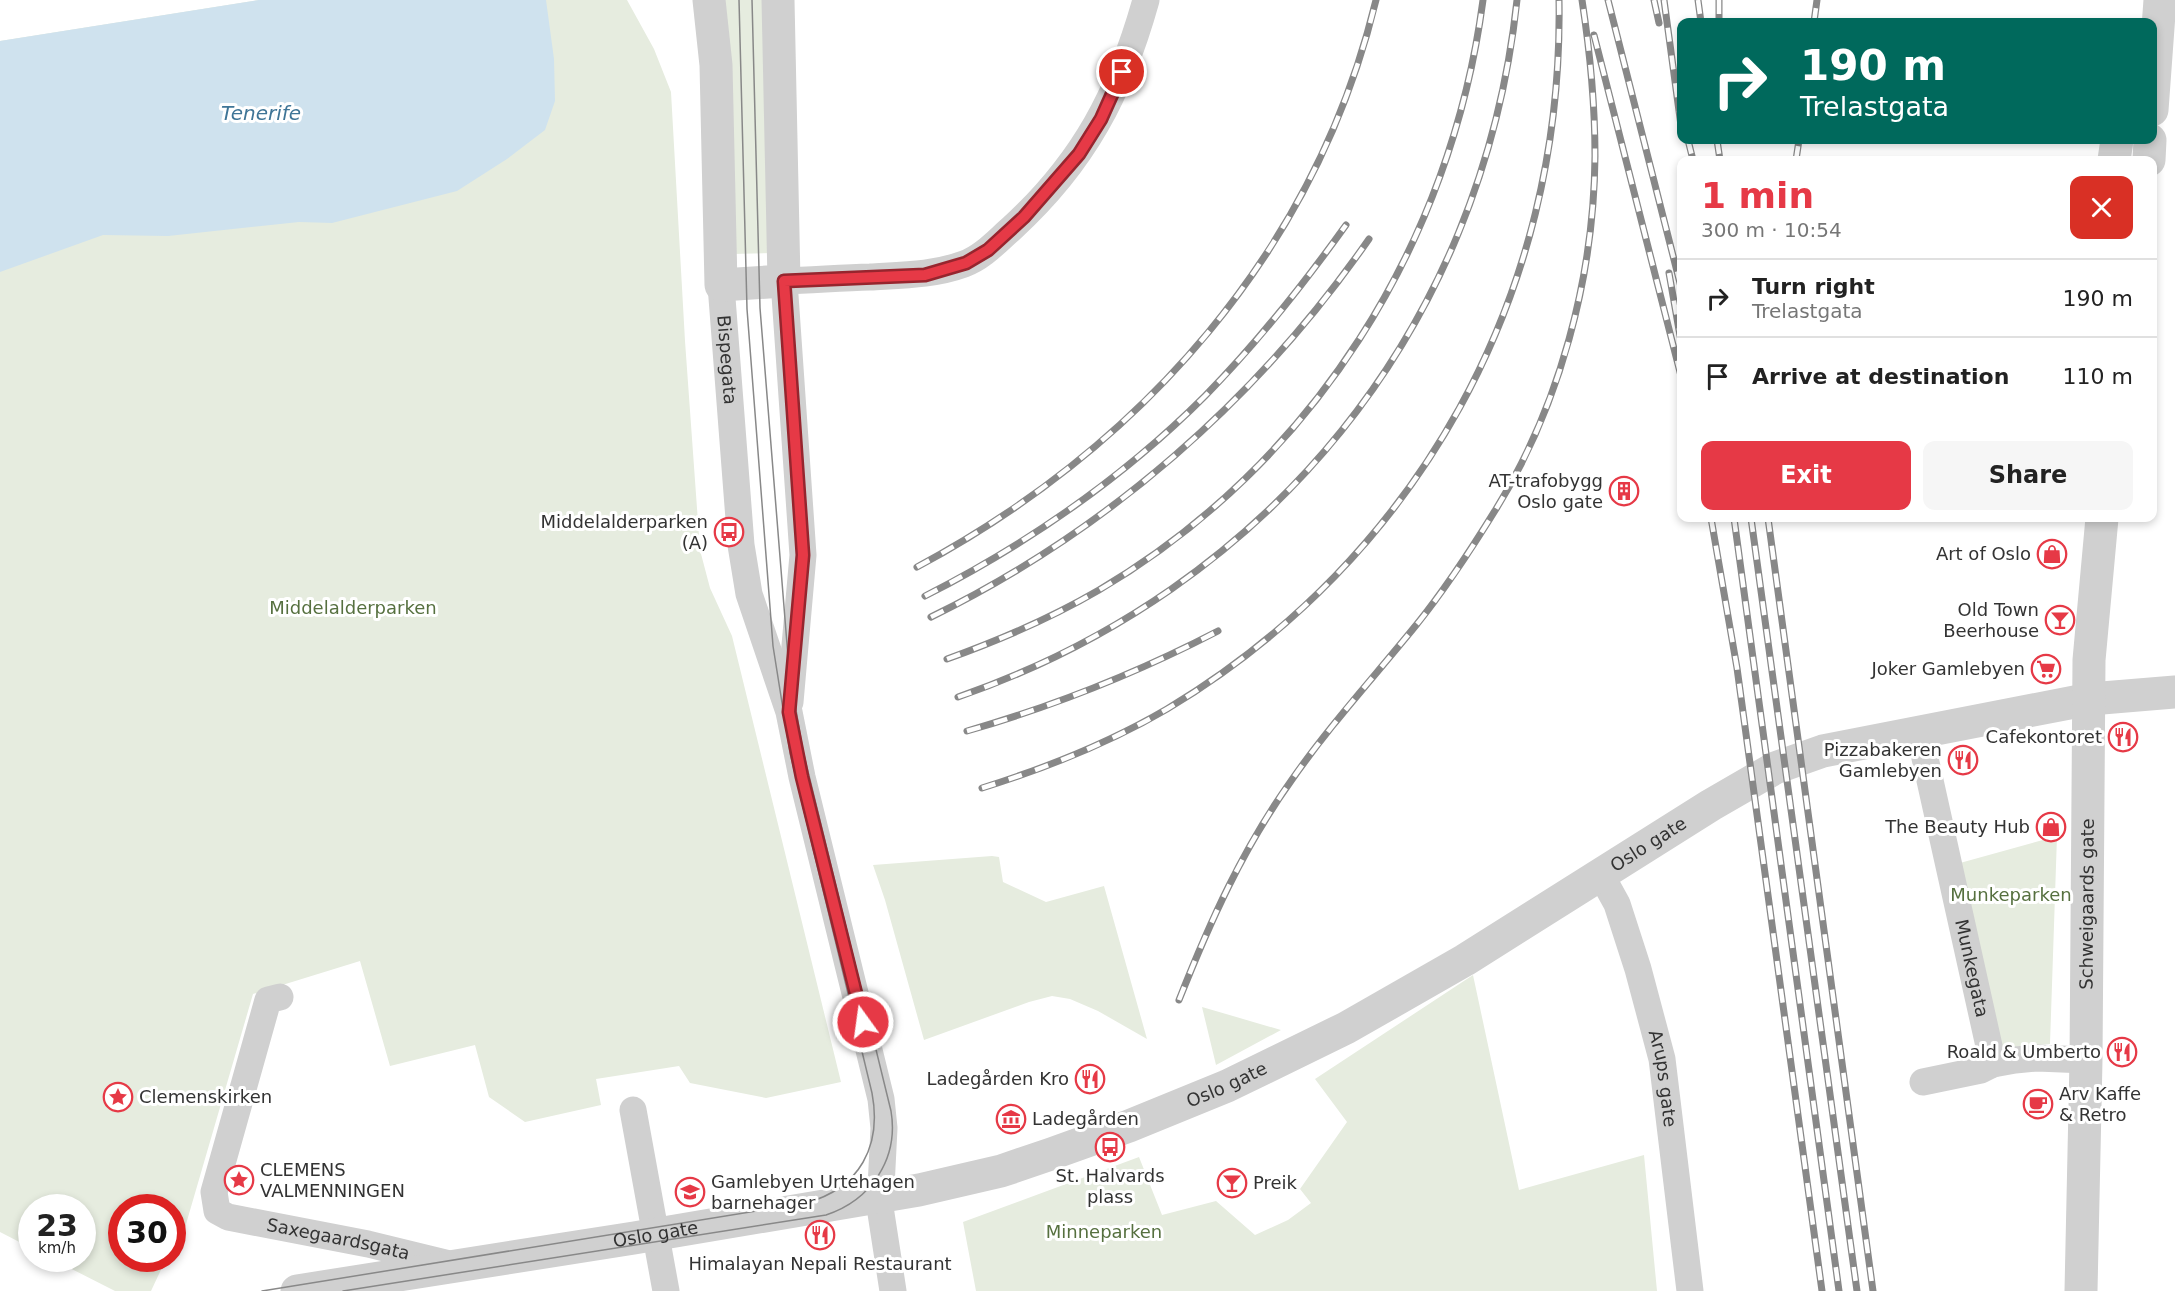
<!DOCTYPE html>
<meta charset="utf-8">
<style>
body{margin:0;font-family:"DejaVu Sans",sans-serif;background:#f6f6f6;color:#222;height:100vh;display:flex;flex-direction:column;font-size:22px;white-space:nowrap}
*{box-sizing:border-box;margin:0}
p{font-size:20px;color:#767676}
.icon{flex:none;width:33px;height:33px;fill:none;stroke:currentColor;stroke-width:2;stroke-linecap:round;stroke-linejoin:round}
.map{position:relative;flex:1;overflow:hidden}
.drawer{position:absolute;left:1677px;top:156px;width:480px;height:366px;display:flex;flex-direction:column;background:#fff;border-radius:12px;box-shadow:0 3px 9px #0003}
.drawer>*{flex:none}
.top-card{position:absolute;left:1677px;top:18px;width:480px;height:126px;border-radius:12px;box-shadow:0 3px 9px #0003;background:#00695c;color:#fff;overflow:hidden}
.speed{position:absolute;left:18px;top:1194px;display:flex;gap:12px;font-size:30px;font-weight:700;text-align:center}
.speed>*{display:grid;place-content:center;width:78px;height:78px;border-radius:50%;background:#fff;box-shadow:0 3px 9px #0003;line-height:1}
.speed small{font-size:15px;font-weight:400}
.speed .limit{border:9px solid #d22;background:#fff;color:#111}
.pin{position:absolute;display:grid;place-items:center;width:51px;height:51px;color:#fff;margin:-26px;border:3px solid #fff;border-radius:50%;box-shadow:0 2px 6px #0007}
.me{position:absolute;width:66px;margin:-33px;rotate:346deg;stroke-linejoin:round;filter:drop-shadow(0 0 4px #0008)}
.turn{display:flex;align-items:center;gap:21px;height:126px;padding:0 24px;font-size:27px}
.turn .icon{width:78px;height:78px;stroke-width:2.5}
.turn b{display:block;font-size:42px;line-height:51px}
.round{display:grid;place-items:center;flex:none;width:63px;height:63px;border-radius:12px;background:#f6f6f6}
.overview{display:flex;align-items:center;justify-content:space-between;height:102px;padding:0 24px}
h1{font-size:36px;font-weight:700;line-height:45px;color:#e63946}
.cta{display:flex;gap:12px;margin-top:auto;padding:12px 24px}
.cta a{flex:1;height:69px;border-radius:12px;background:#e63946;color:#fff;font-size:24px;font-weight:700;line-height:69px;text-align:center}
.cta a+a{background:#f6f6f6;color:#222}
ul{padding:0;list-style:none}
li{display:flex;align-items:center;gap:18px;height:78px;padding:0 24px;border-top:2px solid #e0e0e0}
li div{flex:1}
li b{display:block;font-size:22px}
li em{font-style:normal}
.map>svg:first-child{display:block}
.green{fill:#e6ecdf}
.water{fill:#cfe2ee}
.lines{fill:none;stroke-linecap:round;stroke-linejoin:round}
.minor{stroke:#d0d0d0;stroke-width:27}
.tertiary{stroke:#d0d0d0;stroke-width:33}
.tram{stroke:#888;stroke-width:1.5}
.rail-casing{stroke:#888;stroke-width:7}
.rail{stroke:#fff;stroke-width:4.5;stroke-dasharray:14;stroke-linecap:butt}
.route-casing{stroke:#96252e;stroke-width:15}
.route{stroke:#e63946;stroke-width:10}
.labels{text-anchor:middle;stroke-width:6;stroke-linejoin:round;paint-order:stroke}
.street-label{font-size:18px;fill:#333;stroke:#fff}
.poi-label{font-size:18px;fill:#333;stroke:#fff;text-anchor:end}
.park-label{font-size:18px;fill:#56703f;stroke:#fff}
.water-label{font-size:20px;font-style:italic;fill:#3f7597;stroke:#fff}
</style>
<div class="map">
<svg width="2175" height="1291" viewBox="0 0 2175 1291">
<rect width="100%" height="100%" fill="#fff"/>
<path class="green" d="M 259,0 L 627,0 L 654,49 L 671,92 L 685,341 L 700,550 L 710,588 L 732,636 L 841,1082 L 766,1098 L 690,1083 L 679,1066 L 596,1079 L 601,1105 L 525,1122 L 489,1097 L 475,1045 L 390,1066 L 360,961 L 253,994 L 184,1231 L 173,1245 L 172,1208 L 122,1208 L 122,1258 L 166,1259 L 151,1291 L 115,1291 L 52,1259 L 82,1258 L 82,1208 L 32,1208 L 31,1248 L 0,1232 L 0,41 Z
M 717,0 L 769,0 L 774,253 L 732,254 Z
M 2057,836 L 2050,1044 L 2001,1048 L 1960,863 Z
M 992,856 L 999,857 L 1003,882 L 1046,902 L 1104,886 L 1147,1039 L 1098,1011 L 1070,999 L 1052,996 L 1029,1002 L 924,1040 L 885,900 L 873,865 Z
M 1473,975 L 1519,1190 L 1644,1155 L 1657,1291 L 976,1291 L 963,1222 L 1139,1157 L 1162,1215 L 1216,1201 L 1255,1235 L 1288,1220 L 1311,1203 L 1300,1189 L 1347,1122 L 1315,1079 Z
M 1202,1007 L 1281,1030 L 1216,1065 Z"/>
<path class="water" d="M 259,0 L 546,0 L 554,59 L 555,101 L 545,130 L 507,159 L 457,191 L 332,223 L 299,222 L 168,236 L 103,235 L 0,272 L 0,41 Z"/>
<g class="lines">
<g class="minor">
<path id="s1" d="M 721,285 L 741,545 L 749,594 L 789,712 L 802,777 L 881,1099 L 884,1128 L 880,1207 L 893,1291"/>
<path d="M 790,702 L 803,555 L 784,281 C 812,280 841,278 870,277 C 903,275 934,275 964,264 C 983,257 997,241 1012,228 C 1084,162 1120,93 1146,0"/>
<path id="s2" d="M 1919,731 L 1993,1064"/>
<path id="s3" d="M 1601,875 L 1617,904 L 1638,969 L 1662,1059 L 1690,1291"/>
<path id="s4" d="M 280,997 L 268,1000 L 214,1192 L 217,1211 L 228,1217 L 368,1244 L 450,1264"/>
<path d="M 1923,1082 L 1981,1070 L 1993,1064 L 2015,1060 L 2037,1058 L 2086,1060"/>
<path d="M 633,1110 L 666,1291"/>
</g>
<g class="tertiary">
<path d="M 709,0 L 716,65 L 721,285 L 784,281 L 778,0"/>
<path d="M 2152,110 L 2160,0"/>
<path d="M 2114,160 L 2117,140"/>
<path d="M 2149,160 L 2150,140"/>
<path id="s5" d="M 297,1291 L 634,1238 L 919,1190 L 1001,1171 L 1051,1154 L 1129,1126 L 1227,1086 L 1346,1028 L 1465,960 L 1711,805 L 1775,768 L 1823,751 L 2090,699 L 2175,692"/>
<path id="s6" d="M 2081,1291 L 2086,1060 L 2089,660 L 2102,518"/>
</g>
<path class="tram" d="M 262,1291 L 806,1203 C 860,1188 882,1146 872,1093 L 790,753 L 773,646 L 747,309 L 739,0
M 343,1291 L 826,1215 C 871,1200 899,1159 891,1111 L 803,751 L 789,669 L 760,308 L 752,0"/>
<g class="rail-casing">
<path id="rail" d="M 1608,0 L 1682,291
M 1654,0 L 1659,23
M 1664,0 L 1682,133
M 1698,0 L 1701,22
M 1719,0 L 1719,22
M 1814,22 L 1817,0
M 1594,35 L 1682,380
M 1688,140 L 1693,160
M 1717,140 L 1720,160
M 1796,160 L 1799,140
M 1669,273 L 1682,347
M 1711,518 L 1737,668 L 1822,1291
M 1734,518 L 1839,1291
M 1751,518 L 1857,1291
M 1768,518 L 1873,1291
M 917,567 C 1142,446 1315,252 1376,0
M 925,596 C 1027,544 1124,477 1205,396 C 1257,343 1303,285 1346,225
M 931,617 C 1107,531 1257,400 1369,239
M 947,659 C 1000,640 1051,618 1099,590 C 1313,464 1451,244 1483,0
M 958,697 C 1269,589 1482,329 1517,0
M 967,731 C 1054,706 1137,673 1218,631
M 982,788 C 1046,768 1109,743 1167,709 C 1419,558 1564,294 1559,0
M 1179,1000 C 1210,922 1242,850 1291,781 C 1329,726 1375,676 1417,624 C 1446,588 1472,548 1496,509 C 1560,405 1594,277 1595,156 C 1595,104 1590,52 1582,0"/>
</g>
<use href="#rail" class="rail"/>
</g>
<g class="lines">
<g class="route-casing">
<path id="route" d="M 863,1022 L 802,777 L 789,712 L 803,555 L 784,281 L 925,275 L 966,263 L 988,250 L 1024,217 L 1079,154 L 1101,119 L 1122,72"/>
</g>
<use href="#route" class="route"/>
</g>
<defs>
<g id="building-ring" transform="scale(1.5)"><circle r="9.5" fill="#fff" stroke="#e63946" stroke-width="1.5"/><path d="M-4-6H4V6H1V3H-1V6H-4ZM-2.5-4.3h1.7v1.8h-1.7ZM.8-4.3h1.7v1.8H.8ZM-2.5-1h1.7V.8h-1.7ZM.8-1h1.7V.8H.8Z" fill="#e63946"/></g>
<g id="bus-ring" transform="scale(1.5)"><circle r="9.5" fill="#fff" stroke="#e63946" stroke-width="1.5"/><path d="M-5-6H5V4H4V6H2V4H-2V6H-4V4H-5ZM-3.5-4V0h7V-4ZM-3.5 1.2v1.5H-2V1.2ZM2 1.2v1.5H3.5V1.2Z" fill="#e63946"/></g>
<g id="shop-ring" transform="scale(1.5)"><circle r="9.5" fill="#fff" stroke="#e63946" stroke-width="1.5"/><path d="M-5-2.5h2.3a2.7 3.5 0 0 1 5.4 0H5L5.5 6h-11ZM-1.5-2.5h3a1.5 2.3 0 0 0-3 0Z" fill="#e63946"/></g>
<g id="bar-ring" transform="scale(1.5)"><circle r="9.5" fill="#fff" stroke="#e63946" stroke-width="1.5"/><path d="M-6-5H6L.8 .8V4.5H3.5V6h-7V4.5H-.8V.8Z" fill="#e63946"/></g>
<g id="supermarket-ring" transform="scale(1.5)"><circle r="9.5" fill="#fff" stroke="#e63946" stroke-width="1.5"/><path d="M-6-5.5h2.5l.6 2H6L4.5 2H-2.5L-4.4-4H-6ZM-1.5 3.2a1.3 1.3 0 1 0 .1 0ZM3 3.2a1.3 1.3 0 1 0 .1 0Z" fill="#e63946"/></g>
<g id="restaurant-ring" transform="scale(1.5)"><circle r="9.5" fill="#fff" stroke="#e63946" stroke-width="1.5"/><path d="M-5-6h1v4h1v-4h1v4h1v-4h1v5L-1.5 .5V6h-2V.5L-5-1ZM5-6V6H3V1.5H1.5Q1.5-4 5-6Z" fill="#e63946"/></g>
<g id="sight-ring" transform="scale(1.5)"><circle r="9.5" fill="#fff" stroke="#e63946" stroke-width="1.5"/><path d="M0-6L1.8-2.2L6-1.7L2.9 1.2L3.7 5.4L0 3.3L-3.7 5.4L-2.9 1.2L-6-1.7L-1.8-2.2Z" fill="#e63946"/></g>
<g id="cafe-ring" transform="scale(1.5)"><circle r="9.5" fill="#fff" stroke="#e63946" stroke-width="1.5"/><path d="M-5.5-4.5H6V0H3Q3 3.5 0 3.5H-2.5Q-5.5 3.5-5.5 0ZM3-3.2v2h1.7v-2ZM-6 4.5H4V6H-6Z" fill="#e63946"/></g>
<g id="museum-ring" transform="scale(1.5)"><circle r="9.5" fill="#fff" stroke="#e63946" stroke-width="1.5"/><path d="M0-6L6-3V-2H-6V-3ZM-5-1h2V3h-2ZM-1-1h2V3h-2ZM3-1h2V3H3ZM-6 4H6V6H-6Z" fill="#e63946"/></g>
<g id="school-ring" transform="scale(1.5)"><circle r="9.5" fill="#fff" stroke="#e63946" stroke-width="1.5"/><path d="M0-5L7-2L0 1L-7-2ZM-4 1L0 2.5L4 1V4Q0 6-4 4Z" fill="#e63946"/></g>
</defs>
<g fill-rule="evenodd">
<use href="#building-ring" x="1624" y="491"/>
<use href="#bus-ring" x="729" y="532"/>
<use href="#shop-ring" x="2052" y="554"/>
<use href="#bar-ring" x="2060" y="620"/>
<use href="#supermarket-ring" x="2046" y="669"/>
<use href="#restaurant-ring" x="2123" y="737"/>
<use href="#restaurant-ring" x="1963" y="760"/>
<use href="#shop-ring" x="2051" y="827"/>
<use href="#restaurant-ring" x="2122" y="1052"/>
<use href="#restaurant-ring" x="1090" y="1079"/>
<use href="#sight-ring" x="118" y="1097"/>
<use href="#cafe-ring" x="2038" y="1104"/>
<use href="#museum-ring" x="1011" y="1119"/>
<use href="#bus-ring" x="1110" y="1147"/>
<use href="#sight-ring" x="239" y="1180"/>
<use href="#bar-ring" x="1232" y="1183"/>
<use href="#school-ring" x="690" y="1192"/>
<use href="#restaurant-ring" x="820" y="1235"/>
</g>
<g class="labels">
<g class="street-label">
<text dy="6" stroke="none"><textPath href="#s1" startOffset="75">Bispegata</textPath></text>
<text dy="6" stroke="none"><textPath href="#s5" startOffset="1442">Oslo gate</textPath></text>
<text dy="6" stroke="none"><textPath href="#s6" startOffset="387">Schweigaards gate</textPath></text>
<text dy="6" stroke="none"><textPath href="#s2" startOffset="243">Munkegata</textPath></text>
<text dy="6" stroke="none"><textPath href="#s3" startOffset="214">Arups gate</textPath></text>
<text dy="6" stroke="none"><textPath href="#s5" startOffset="956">Oslo gate</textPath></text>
<text dy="6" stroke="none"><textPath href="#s5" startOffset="363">Oslo gate</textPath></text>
<text dy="6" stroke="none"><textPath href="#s4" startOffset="356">Saxegaardsgata</textPath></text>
</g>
<g class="poi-label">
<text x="1603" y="487">AT-trafobygg<tspan x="1603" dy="21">Oslo gate</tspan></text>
<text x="708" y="528">Middelalderparken<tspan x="708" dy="21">(A)</tspan></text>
<text x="2031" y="560">Art of Oslo</text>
<text x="2039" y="616">Old Town<tspan x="2039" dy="21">Beerhouse</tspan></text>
<text x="2025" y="675">Joker Gamlebyen</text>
<text x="2102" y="743">Cafekontoret</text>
<text x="1942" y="756">Pizzabakeren<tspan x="1942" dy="21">Gamlebyen</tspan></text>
<text x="2030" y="833">The Beauty Hub</text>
<text x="2101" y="1058">Roald &amp; Umberto</text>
<text x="1069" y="1085">Ladegården Kro</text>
<text x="2059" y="1100" text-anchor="start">Arv Kaffe<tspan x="2059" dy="21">&amp; Retro</tspan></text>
<text x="139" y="1103" text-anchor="start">Clemenskirken</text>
<text x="1032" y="1125" text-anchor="start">Ladegården</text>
<text x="260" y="1176" text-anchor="start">CLEMENS<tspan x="260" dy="21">VALMENNINGEN</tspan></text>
<text x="1110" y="1182" text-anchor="middle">St. Halvards<tspan x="1110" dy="21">plass</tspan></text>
<text x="711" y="1188" text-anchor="start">Gamlebyen Urtehagen<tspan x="711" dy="21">barnehager</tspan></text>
<text x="1253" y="1189" text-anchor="start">Preik</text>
<text x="820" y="1270" text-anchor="middle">Himalayan Nepali Restaurant</text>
</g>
<g class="park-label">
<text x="353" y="614">Middelalderparken</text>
<text x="2011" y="901">Munkeparken</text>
<text x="1104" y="1238">Minneparken</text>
</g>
<g class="water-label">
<text x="261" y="120">Tenerife</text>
</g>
</g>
</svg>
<div class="speed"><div>23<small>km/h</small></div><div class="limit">30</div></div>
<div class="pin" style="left:1122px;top:72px;background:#d93025"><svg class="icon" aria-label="arrive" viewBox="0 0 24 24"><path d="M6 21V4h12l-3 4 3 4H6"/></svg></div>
<svg class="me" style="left:863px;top:1022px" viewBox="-20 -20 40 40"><circle r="17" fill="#e63946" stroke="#fff" stroke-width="3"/><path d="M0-11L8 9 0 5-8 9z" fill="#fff"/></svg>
<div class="top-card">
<div class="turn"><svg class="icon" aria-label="right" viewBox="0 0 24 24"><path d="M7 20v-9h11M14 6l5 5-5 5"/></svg><div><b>190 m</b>Trelastgata</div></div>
</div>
<section class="drawer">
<div class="overview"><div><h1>1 min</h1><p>300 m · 10:54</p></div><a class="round" style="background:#d93025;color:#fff"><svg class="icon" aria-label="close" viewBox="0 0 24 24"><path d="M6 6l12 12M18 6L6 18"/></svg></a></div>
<ul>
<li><svg class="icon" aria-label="right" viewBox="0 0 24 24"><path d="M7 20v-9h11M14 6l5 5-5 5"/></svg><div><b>Turn right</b><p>Trelastgata</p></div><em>190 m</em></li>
<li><svg class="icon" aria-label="arrive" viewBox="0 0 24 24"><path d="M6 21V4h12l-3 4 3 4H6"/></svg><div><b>Arrive at destination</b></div><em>110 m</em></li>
</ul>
<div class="cta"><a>Exit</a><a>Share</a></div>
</section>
</div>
